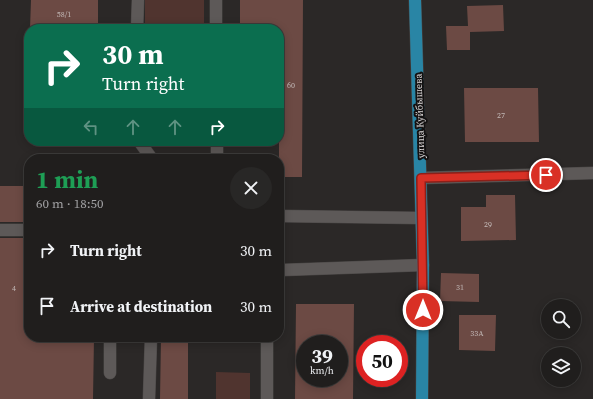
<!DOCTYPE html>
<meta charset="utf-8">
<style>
body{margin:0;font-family:"Source Serif 4",serif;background:#282726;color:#f1f3f6;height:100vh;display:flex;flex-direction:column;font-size:15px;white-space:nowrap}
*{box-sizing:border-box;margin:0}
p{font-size:13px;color:#a2a2a4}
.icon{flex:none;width:22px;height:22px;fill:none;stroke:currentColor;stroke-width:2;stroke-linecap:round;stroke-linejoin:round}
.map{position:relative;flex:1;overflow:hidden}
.drawer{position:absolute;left:24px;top:154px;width:260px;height:188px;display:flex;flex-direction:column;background:#201e1d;border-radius:16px;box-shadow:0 2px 10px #0003,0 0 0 1px #3d3c3b}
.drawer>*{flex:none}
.guide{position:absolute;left:24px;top:24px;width:260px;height:122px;border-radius:16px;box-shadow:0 2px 10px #0003,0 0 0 1px #3d3c3b;background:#0b6e4f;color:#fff;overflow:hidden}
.controls{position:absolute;left:541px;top:299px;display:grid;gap:8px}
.controls a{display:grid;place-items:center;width:40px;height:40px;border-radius:50%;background:#201e1d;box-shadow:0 2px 10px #0003,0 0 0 1px #3d3c3b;font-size:20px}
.speed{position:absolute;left:296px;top:335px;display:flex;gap:8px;font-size:20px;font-weight:700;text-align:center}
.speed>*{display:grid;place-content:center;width:52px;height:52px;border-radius:50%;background:#201e1d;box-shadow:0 2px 10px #0003,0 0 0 1px #3d3c3b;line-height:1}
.speed small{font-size:10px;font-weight:400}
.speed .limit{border:6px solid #d22;background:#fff;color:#111}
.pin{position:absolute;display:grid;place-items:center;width:34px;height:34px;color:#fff;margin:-17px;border:2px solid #fff;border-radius:50%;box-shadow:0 1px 4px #0007}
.me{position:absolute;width:44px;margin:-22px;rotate:0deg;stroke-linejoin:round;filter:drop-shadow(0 0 3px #0008)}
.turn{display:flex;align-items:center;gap:14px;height:84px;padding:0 12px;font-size:18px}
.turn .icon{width:52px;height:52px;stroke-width:2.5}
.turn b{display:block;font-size:28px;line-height:34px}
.lanes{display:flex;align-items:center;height:38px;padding:0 12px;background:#0003;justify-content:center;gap:20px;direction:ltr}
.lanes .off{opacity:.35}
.round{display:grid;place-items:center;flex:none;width:42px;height:42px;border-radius:21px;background:#282726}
.overview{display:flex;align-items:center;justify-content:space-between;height:68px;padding:0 12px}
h1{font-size:24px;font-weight:700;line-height:30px;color:#1e9e55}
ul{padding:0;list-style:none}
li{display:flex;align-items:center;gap:12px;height:56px;padding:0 12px}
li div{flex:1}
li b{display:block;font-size:15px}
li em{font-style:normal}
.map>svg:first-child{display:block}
.green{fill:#50342f}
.building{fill:#6c4a44;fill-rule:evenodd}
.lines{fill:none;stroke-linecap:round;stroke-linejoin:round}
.minor-casing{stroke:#494645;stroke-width:13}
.major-casing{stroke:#494645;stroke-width:13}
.minor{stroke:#5d5958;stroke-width:12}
.major{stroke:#2985a5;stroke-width:12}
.route-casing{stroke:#8d1f18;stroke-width:10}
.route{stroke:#d93025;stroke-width:7}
.labels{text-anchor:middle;stroke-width:4;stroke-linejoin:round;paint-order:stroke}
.number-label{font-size:8px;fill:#c2b8b6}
.street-label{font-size:10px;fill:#dfdcdc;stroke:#131111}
</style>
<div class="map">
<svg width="593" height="399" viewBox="0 0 593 399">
<rect width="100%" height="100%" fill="#2b2827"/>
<path class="green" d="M 145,0 L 204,0 L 204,29 L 145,29 Z
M 216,372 L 250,373 L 250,399 L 216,399 Z"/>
<path class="building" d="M 31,0 L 98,0 L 98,29 L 30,29 Z
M 240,0 L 303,0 L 302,177 L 279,177 L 279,29 L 240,29 Z
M 503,5 L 504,31 L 470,32 L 470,50 L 447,50 L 446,26 L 468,26 L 467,6 Z
M 464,88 L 538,88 L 539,142 L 465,142 Z
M 0,186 L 29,186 L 29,222 L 0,222 Z
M 486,195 L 515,195 L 516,240 L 461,241 L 461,207 L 486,207 Z
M 0,238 L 29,238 L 29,337 L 94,337 L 93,399 L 0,399 Z
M 441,273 L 479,274 L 479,302 L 440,301 Z
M 296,304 L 354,304 L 353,399 L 295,399 ZM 305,344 L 339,344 L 339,378 L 305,378 Z
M 459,315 L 496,315 L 495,351 L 459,350 Z
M 161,337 L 188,337 L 188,399 L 160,399 Z"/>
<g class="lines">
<g class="minor-casing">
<path id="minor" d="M 216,0 L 216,29
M 137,29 L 138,0
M 139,141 L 152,159
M 217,141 L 217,159
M 421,178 L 593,173
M 279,216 L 421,218
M 0,230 L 29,230
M 279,272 L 282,270 L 423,265
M 110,337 L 110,373
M 267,337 L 267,399
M 149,399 L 151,337"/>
</g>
<g class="major-casing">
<path id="major" d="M 415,0 L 423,265 L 422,399"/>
</g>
<use href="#minor" class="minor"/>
<use href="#major" class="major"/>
</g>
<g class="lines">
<g class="route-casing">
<path id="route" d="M 423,310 L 421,178 L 546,175"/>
</g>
<use href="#route" class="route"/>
</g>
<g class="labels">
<g class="number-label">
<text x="64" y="17">58/1</text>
<text x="291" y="88">60</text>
<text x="501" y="118">27</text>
<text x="488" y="227">29</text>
<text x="460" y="290">31</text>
<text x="14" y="291">4</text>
<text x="477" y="336">33А</text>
</g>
<g class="street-label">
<text transform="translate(419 116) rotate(-92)" y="4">улица Куйбышева</text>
</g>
</g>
</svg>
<div class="controls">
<a><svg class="icon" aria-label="search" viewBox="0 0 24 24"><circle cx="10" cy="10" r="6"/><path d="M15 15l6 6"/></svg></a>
<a><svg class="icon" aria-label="layers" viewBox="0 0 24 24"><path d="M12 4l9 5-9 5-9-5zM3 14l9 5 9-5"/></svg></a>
</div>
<div class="speed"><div>39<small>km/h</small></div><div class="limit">50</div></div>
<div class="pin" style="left:546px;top:175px;background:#d93025"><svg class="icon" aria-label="arrive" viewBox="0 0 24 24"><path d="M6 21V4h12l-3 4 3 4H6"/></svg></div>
<svg class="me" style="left:423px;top:310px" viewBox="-20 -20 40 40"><circle r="17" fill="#d93025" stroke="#fff" stroke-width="3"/><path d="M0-11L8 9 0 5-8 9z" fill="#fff"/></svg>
<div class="guide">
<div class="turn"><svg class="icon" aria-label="right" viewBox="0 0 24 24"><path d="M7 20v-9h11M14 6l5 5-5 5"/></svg><div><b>30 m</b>Turn right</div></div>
<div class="lanes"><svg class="icon off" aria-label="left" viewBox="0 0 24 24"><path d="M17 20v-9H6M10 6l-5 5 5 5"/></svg><svg class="icon off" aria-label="ahead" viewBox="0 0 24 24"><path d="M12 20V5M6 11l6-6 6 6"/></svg><svg class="icon off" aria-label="ahead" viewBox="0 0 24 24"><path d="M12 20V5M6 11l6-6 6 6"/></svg><svg class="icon" aria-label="right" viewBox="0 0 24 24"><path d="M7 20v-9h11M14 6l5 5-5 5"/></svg></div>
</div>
<section class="drawer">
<div class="overview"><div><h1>1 min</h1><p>60 m · 18:50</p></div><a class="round"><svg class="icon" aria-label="close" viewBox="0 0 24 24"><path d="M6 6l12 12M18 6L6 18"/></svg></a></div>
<ul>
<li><svg class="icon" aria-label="right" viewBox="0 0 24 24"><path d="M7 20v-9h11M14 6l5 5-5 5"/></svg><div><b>Turn right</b></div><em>30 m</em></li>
<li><svg class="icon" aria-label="arrive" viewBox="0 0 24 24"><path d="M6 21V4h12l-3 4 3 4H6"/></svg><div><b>Arrive at destination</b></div><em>30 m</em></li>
</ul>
</section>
</div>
